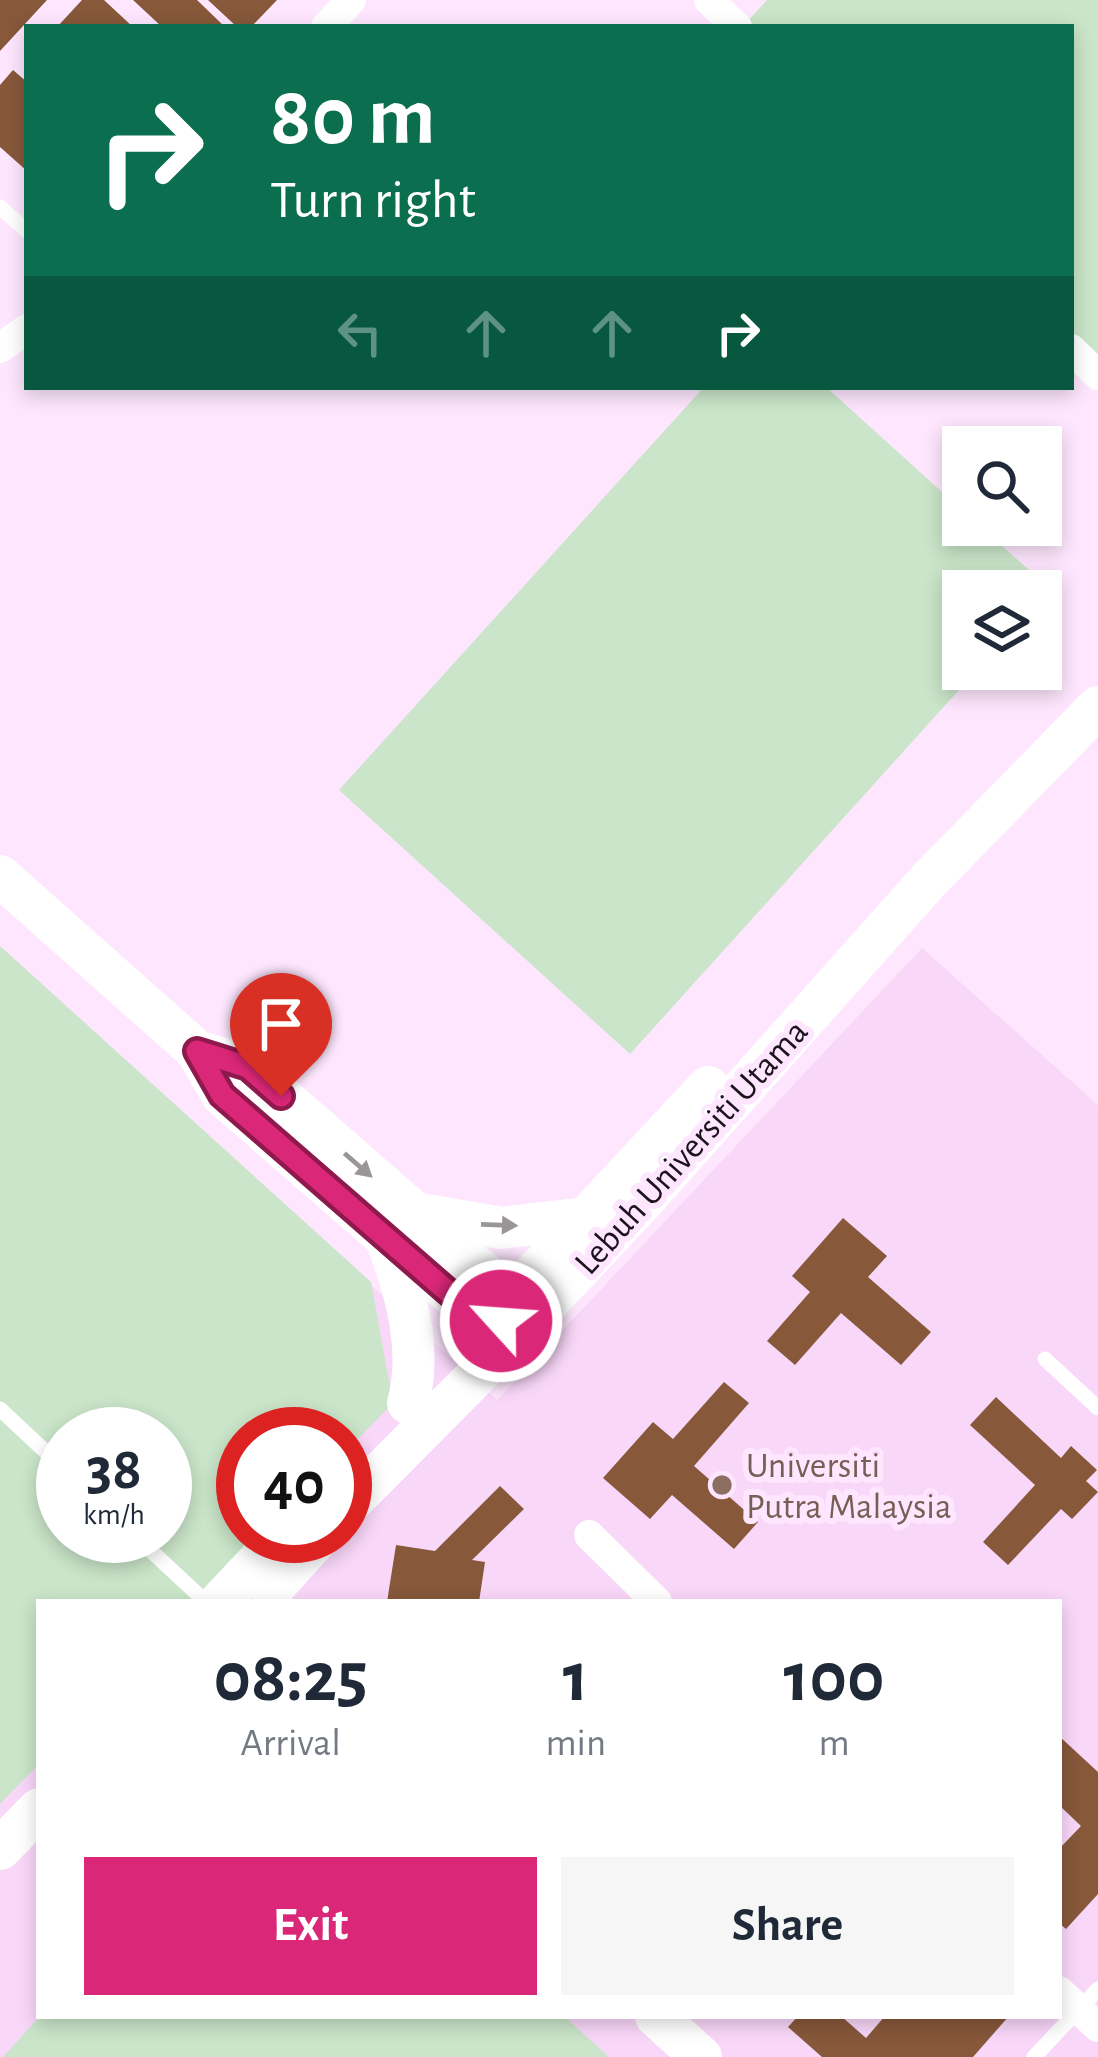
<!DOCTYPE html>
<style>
body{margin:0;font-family:"Alegreya Sans",sans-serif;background:#f6f6f7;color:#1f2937;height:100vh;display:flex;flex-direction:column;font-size:45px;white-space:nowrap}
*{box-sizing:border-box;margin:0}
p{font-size:39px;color:#747a83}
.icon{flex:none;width:66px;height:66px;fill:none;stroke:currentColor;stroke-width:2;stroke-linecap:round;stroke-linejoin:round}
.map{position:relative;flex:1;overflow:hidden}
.sheet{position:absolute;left:36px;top:1599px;width:1026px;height:420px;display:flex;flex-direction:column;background:#fff;border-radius:0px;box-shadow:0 6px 18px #0003}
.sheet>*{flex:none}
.guide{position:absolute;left:24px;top:24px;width:1050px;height:366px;border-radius:0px;box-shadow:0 6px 18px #0003;background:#0b6e4f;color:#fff;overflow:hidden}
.fabs{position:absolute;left:942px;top:426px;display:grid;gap:24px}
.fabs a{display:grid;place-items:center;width:120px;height:120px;border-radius:0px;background:#fff;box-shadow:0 6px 18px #0003;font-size:60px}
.speed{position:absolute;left:36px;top:1407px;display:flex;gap:24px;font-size:60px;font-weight:700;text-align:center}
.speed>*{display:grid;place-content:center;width:156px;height:156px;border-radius:50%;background:#fff;box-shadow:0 6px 18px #0003;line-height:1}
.speed small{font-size:30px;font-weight:400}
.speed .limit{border:18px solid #d22;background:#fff;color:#111}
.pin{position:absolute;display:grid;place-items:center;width:102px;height:102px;color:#fff;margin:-123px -51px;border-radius:50% 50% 50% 0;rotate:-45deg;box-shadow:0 0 12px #0007}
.pin .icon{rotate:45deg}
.me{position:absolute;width:132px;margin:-66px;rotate:296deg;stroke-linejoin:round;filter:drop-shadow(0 0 9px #0008)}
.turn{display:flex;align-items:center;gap:42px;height:252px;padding:0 48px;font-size:54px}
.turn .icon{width:156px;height:156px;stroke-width:2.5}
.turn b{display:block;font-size:84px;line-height:102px}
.lanes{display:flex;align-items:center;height:114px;padding:0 48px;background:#0003;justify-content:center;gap:60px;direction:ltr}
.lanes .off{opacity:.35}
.eta{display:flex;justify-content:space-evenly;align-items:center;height:204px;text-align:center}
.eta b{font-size:72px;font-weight:600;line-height:84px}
.action{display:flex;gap:24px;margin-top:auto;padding:24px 48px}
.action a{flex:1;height:138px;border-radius:0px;background:#db2777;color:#fff;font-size:48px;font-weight:600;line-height:138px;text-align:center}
.action a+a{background:#f6f6f7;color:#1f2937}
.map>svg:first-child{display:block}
.built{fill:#f9d7f9;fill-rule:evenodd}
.green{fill:#cae5c9;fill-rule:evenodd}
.building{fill:#87583a}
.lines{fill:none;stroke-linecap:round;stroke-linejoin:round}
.lane{stroke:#fff;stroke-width:15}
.street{stroke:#fff;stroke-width:30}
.secondary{stroke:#fff;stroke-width:42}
.oneway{fill:#999599}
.route-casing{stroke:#8e194d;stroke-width:30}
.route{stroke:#db2777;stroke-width:21}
.education-dot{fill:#8d6e63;stroke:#fee7fe;stroke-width:4.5}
.labels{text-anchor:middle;stroke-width:12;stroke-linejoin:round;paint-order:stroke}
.street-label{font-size:36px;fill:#1d131d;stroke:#fee7fe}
.education-label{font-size:36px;fill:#785e54;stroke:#fee7fe;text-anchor:start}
</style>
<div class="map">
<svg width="1098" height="2057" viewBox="0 0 1098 2057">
<rect width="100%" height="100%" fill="#fee7fe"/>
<path class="built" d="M 0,946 L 497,1400 L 922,948 L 1098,1105 L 1098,2057 L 0,2057 ZM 63,1434 L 165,1434 L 165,1536 L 63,1536 ZM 243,1434 L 345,1434 L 345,1536 L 243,1536 ZM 39,1602 L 1059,1602 L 1059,2016 L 39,2016 Z"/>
<path class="green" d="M 767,0 L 1098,0 L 1098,357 L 1071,331 L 1071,27 L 746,27 L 744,25 Z
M 704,387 L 826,387 L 963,511 L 963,525 L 979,525 L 1050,589 L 1041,599 L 1041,591 L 963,591 L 963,669 L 978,669 L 630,1054 L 339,790 Z
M 0,946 L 371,1282 L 393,1403 L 345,1452 L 345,1434 L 243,1434 L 243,1536 L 262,1536 L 198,1602 L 39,1602 L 39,1764 L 0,1804 ZM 63,1434 L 165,1434 L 165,1536 L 63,1536 Z
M 40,2016 L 564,2016 L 609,2057 L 3,2057 Z"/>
<path class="building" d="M 0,0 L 47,0 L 0,51 Z
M 82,0 L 104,0 L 133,27 L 57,27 Z
M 133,0 L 197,0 L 225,27 L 162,27 Z
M 208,0 L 277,0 L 251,27 L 237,27 Z
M 13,70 L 27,82 L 27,171 L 0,147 L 0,85 Z
M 843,1218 L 887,1256 L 868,1277 L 931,1332 L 901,1365 L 841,1313 L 795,1365 L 767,1341 L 810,1292 L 792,1276 Z
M 724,1382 L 749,1403 L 694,1466 L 758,1522 L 734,1549 L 672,1495 L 650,1519 L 603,1478 L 653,1422 L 673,1439 Z
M 996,1397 L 1061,1458 L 1071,1446 L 1097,1470 L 1086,1481 L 1098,1492 L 1072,1519 L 1061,1509 L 1008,1565 L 983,1542 L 1035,1485 L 970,1425 Z
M 500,1486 L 524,1509 L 472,1560 L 485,1562 L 479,1602 L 387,1602 L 396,1545 L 435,1551 Z
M 1059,1736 L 1098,1772 L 1098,1894 L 1066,1929 L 1059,1923 L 1059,1849 L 1081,1826 L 1059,1805 Z
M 798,2016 L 841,2016 L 866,2038 L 885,2016 L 1009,2016 L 973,2057 L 822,2057 L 788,2027 Z"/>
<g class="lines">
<path class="lane" d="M 0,207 L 27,231
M 1045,1359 L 1098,1408
M 0,1409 L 63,1468
M 135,1536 L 206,1602
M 1034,2057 L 1098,1989"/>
<path class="street" d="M 709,0 L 737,27
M 326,27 L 351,0
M 0,348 L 27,329
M 1071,349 L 1098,375
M 589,1535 L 657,1602
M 1059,1991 L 1098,2027"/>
<path class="secondary" d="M 0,876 L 197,1051 L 222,1095 L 485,1324 L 514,1315 L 532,1298
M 197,1051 L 248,1067 L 511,1297 L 513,1309 L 507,1323
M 415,1213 L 501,1228 L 586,1218
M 389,1247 C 407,1295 422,1352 408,1403
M 501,1309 L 708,1087
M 345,1508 L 522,1330 L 642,1202 L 928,881 L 1098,707
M 272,1589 L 320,1536
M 220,1602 L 282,1536
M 0,1849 L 39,1809
M 656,2016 L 701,2057"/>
</g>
<defs><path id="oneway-solid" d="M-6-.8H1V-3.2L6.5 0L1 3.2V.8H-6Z" transform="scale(3)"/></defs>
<g class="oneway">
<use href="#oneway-solid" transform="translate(358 1165) rotate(41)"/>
<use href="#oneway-solid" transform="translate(499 1225) rotate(2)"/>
</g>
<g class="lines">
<g class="route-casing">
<path id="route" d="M 281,1096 L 248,1067 L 197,1051 L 222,1095 L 485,1324 L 501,1321"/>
</g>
<use href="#route" class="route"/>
</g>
<circle class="education-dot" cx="722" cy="1485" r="12"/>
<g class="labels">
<g class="street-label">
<text transform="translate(690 1146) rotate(-48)" y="13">Lebuh Universiti Utama</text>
</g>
<g class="education-label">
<text x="746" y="1477">Universiti<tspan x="746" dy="41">Putra Malaysia</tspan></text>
</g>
</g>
</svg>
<div class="fabs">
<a><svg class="icon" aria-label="search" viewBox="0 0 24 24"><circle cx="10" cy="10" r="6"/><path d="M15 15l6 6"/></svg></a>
<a><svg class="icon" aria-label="layers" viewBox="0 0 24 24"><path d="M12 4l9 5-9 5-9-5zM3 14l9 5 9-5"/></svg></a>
</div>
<div class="speed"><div>38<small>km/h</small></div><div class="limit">40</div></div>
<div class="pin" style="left:281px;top:1096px;background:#d93025"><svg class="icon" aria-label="arrive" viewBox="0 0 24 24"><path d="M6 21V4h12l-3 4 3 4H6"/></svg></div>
<svg class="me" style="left:501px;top:1321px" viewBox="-20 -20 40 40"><circle r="17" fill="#db2777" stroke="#fff" stroke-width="3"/><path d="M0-11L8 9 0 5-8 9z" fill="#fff"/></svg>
<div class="guide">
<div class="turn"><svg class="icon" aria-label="right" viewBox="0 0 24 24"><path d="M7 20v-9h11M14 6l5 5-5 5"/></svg><div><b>80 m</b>Turn right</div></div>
<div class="lanes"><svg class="icon off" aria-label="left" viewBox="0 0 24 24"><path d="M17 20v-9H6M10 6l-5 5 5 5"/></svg><svg class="icon off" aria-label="ahead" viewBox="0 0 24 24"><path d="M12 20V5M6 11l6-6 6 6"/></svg><svg class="icon off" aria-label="ahead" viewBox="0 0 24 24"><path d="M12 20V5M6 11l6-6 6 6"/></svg><svg class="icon" aria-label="right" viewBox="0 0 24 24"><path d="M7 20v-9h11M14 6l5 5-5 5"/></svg></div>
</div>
<section class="sheet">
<div class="eta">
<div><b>08:25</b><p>Arrival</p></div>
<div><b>1</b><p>min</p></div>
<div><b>100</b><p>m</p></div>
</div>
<div class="action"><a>Exit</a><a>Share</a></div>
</section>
</div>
